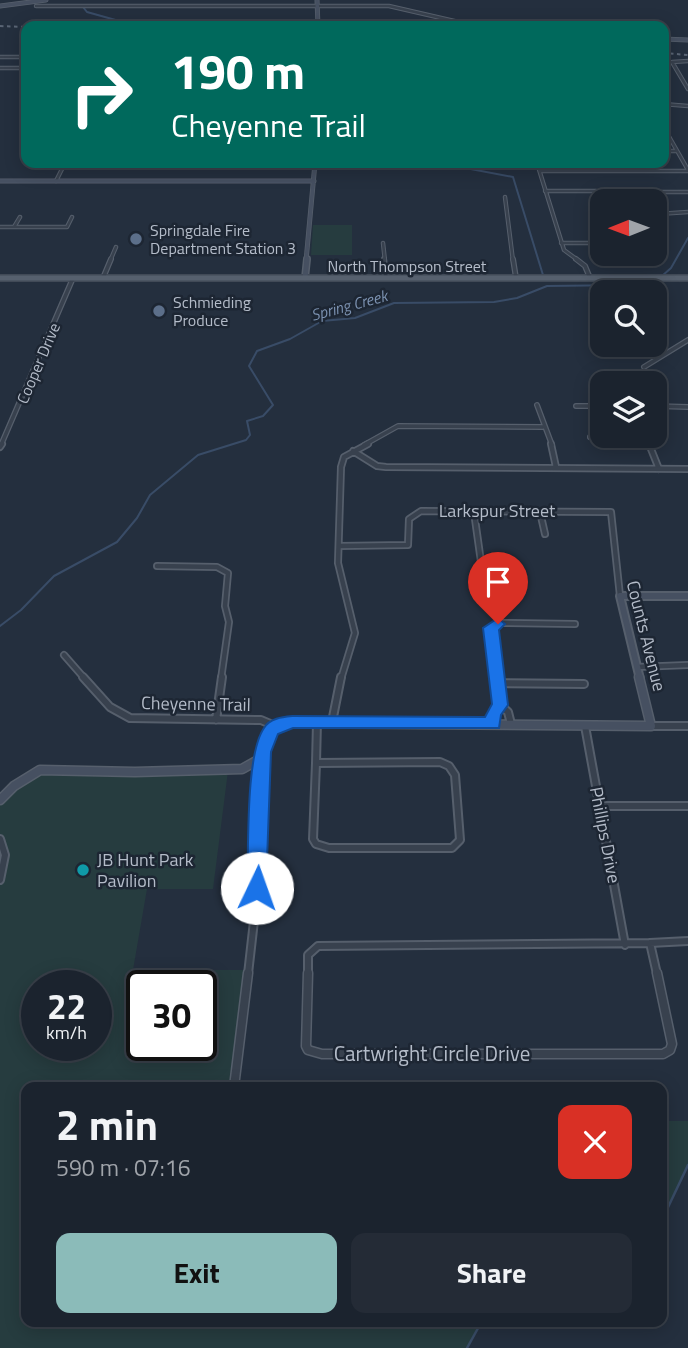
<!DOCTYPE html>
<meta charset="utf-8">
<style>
body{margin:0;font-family:"Titillium Web",sans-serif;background:#242b36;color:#f1f3f6;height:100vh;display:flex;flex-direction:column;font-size:26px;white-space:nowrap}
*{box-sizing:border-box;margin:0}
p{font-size:23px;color:#a0a4aa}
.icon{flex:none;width:38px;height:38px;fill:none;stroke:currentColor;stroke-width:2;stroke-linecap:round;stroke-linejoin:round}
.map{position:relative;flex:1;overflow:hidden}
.side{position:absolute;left:21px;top:1082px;width:646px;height:245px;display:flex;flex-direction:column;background:#1b232e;border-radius:14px;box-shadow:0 4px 18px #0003,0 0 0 2px #39404a}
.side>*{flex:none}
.top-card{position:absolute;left:21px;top:21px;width:648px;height:147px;border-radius:14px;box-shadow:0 4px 18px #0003,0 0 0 2px #39404a;background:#00695c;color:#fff;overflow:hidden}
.needle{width:46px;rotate:269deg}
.controls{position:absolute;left:590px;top:189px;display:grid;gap:14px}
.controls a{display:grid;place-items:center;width:77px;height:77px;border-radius:14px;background:#1b232e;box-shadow:0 4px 18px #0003,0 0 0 2px #39404a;font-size:35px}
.speed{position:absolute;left:21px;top:970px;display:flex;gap:14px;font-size:35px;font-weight:700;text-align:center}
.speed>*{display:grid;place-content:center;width:91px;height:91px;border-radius:50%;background:#1b232e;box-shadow:0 4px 18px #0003,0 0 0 2px #39404a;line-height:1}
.speed small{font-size:18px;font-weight:400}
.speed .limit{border:4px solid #111;border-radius:10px;background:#fff;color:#111}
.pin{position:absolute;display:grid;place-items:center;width:60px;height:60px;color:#fff;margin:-72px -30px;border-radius:50% 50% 50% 0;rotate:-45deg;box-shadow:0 0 7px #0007}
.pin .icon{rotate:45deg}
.me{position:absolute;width:77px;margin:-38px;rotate:3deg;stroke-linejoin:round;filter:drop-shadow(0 0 5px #0008)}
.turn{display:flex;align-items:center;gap:24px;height:147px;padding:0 35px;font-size:32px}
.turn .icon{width:91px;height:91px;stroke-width:2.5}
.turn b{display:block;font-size:49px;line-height:60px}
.round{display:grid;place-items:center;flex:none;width:74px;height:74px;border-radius:14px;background:#242b36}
.headline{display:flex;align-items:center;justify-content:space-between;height:119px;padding:0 35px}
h1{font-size:42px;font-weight:700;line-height:52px}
.cta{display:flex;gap:14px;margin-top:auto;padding:14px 35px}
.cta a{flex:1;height:80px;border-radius:14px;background:#8bbbb9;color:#111;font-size:28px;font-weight:700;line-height:80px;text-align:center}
.cta a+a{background:#242b36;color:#f1f3f6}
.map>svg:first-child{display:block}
.green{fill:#263c3f;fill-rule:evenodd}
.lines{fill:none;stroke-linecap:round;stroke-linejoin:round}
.stream-far1{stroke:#394c67;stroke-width:2}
.stream{stroke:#394c67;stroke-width:2.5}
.street-far4-casing{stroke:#565f6c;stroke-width:4.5}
.street-far3-casing{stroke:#565f6c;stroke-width:6}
.street-far2-casing{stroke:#565f6c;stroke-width:8}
.street-far1-casing{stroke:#565f6c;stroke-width:10}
.street-casing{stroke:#565f6c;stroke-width:11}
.secondary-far3-casing{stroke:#565f6c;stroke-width:5}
.secondary-far2-casing{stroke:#565f6c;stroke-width:8}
.secondary-far1-casing{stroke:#565f6c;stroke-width:10}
.secondary-casing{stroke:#565f6c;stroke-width:11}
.primary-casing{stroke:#414a57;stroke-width:8}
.street-far4{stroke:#38414e;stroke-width:2.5}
.street-far3{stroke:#38414e;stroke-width:3.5}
.street-far2{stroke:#38414e;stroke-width:4.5}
.street-far1{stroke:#38414e;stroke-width:6}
.street{stroke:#38414e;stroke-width:8}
.secondary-far3{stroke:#465061;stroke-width:3.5}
.secondary-far2{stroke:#465061;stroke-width:5}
.secondary-far1{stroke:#465061;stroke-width:6}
.secondary{stroke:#465061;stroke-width:8}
.primary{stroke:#56606e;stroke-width:5}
.rail{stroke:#5a6575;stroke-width:2;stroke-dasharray:3.5 3.5;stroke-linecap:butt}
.route{fill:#1a73e8;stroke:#114b97;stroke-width:2}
.service-dot{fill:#5c6f8a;stroke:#1d2633;stroke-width:2.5}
.culture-dot{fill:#0f9aa8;stroke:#1d2633;stroke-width:2.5}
.labels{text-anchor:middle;stroke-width:5;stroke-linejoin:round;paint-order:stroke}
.far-poi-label{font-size:16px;fill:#b4bcc9;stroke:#1d2633;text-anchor:start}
.far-street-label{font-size:16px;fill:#b4bcc9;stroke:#1d2633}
.far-water-label{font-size:16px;font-style:italic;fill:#7c92b1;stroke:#1d2633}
.street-label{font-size:18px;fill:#b4bcc9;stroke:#1d2633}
.poi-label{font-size:18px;fill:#b4bcc9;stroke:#1d2633;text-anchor:start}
.near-street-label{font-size:21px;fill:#b4bcc9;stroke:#1d2633}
</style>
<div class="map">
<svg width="688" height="1348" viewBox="0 0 688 1348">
<rect width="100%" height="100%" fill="#242f3e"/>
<path class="green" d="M 313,225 L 352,225 L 352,255 L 311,255 Z
M 40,770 L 228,771 L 213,889 L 147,889 L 133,970 L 244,970 L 231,1087 L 26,1087 L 26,1321 L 482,1321 L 467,1348 L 0,1348 L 0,800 ZM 37,985 L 96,985 L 96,1045 L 37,1045 ZM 142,985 L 201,985 L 201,1045 L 142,1045 Z
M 662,1121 L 688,1121 L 688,1165 L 662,1220 Z"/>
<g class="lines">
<path class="stream-far1" d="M 83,7 L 87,12 L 137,26
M 439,163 L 513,177 L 543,275
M 662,276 L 671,268 L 688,238
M 0,626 L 21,610 L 54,576 L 117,542 L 137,518 L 150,495 L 198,455 L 246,440 L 250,435 L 247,421 L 263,416 L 273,405 L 249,366 L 257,351 L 290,339 L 322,321 L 355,318 L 394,303 L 494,302 L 517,298 L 547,286 L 629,285 L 654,280"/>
<path class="stream" d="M 662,1220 L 688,1165
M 467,1348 L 482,1321"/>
<g class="street-far4-casing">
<path id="street-far4" d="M 36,6 L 389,6 L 476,26
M 0,57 L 26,57
M 688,61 L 672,62 L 688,89
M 0,68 L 26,68
M 663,104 L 688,106
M 663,126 L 688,170
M 663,151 L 677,151
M 537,163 L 564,250 L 579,261
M 540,171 L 688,171
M 56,181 L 65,163
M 545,191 L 596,191 L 602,206
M 505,197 L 513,261
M 652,201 L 648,192 L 688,192
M 654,206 L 663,224
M 658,214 L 688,212
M 0,227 L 67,227 L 72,217
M 14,227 L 20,217
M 383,243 L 385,261
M 561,243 L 602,243
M 110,261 L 116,247"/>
</g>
<g class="street-far3-casing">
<path id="street-far3" d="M 384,259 L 386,278
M 513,259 L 516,278
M 576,259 L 585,266 L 590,278
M 103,278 L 111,259
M 644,367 L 688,340
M 537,405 L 552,445
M 576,406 L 602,406
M 654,406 L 688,407
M 590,437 L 648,440 L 650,445
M 1,445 L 73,278
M 364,445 L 398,426 L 543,427"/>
</g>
<g class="street-far2-casing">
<path id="street-far2" d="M 551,444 L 556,467
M 649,444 L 659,469
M 0,447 L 2,444
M 353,451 L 377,466 L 386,467 L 688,469
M 474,512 L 482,569
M 540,512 L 545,534
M 339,546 L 408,545 L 409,519 L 421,511 L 611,512 L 620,596
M 157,566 L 217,567 L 228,573 L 225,606 L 229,622 L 221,679
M 64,655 L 85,679
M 637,667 L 688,665
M 341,679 L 355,633 L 338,563 L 341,467 L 344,457 L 368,444
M 497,679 L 492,626 L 501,623 L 575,624"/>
</g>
<g class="street-far1-casing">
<path id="street-far1" d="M 83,677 L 110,707 L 130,718 L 261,720 L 275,726
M 497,677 L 500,705 L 508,712 L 511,724
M 497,683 L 584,684
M 216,720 L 222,677
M 332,722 L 341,677
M 493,724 L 493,714 L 500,705
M 585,726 L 625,945
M 651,726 L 688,726
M 440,762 L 449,766 L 455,775 L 460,840 L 452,848 L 329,848 L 316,844 L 313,839 L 316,763 Z
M 316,763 L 317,722
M 599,806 L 688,806
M 0,839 L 5,855 L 0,880
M 650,943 L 657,974
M 650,943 L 688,941
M 248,974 L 255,912 L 262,756
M 308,974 L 308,955 L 318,946 L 650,943"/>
</g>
<g class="street-casing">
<path id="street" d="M 308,973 L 306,1046 L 308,1050 L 322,1054 L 663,1054 L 670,1050 L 672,1044 L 657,973
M 234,1087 L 248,973"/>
</g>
<g class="secondary-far3-casing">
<path id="secondary-far3" d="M 317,0 L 318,26
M 0,6 L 46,0
M 663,39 L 688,40
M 0,181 L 314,181
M 306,261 L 315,163"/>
</g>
<g class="secondary-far2-casing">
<path id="secondary-far2" d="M 305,278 L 307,259"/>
</g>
<g class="secondary-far1-casing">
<path id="secondary-far1" d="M 640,679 L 620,596 L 688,596"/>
</g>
<g class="secondary-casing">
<path id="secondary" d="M 0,800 L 14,786 L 40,770 L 135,772 L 242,769 L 258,760 L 271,730 L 286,723 L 651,726 L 639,677"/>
</g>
<g class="primary-casing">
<path id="primary" d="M 0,278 L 688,278"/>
</g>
<use href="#street-far4" class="street-far4"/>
<use href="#street-far3" class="street-far3"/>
<use href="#street-far2" class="street-far2"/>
<use href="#street-far1" class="street-far1"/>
<use href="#street" class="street"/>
<use href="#secondary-far3" class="secondary-far3"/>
<use href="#secondary-far2" class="secondary-far2"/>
<use href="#secondary-far1" class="secondary-far1"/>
<use href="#secondary" class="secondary"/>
<use href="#primary" class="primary"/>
<path class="rail" d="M 0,26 L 26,27
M 663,53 L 688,55"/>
</g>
<path class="route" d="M 498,618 L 505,624 L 499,630 L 508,705 L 501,715 L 499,728 L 293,728 L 278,734 L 271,752 L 266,888 L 263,894 L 250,894 L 247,888 C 249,852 245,755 264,728 C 270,718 283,717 293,716 L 485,717 L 492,704 L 483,628 Z"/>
<g class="service-dot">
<circle cx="136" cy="239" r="7"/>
<circle cx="159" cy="311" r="7"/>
</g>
<circle class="culture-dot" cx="83" cy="870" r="7"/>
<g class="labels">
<g class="far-poi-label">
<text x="150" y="236">Springdale Fire<tspan x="150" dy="18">Department Station 3</tspan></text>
<text x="173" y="308">Schmieding<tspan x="173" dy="18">Produce</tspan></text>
</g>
<g class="far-street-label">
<text x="407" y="272">North Thompson Street</text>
<text transform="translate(38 363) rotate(-67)" y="6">Cooper Drive</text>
</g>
<g class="far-water-label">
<text transform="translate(349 305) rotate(-15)" y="6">Spring Creek</text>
</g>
<g class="street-label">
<text x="497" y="517">Larkspur Street</text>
<text transform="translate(646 636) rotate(76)" y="6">Counts Avenue</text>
<text transform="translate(196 704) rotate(1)" y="6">Cheyenne Trail</text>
<text transform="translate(605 835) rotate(79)" y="6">Phillips Drive</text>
</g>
<g class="poi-label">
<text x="97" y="866">JB Hunt Park<tspan x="97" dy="21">Pavilion</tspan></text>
</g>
<g class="near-street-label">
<text x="432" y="1061">Cartwright Circle Drive</text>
</g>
</g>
</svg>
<div class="controls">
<a><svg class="needle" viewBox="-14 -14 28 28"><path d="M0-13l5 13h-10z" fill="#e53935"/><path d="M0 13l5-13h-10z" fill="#a0a4aa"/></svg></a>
<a><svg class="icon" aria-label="search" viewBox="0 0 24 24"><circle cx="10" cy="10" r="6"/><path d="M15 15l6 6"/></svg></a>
<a><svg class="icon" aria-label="layers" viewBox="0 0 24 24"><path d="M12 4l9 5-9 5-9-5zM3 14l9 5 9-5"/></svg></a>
</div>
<div class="speed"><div>22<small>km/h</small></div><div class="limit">30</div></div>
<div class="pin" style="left:498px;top:624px;background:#d93025"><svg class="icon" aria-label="arrive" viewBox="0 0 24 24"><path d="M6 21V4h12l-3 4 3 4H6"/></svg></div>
<svg class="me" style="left:257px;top:888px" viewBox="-20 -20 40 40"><circle r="19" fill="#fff"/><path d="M0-13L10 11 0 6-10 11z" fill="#1a73e8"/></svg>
<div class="top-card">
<div class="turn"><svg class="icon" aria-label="right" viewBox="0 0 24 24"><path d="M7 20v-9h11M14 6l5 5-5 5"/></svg><div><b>190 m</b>Cheyenne Trail</div></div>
</div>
<section class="side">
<div class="headline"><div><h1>2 min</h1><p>590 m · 07:16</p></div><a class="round" style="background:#d93025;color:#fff"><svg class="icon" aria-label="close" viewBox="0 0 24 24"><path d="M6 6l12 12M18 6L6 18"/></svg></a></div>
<div class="cta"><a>Exit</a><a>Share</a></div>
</section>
</div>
